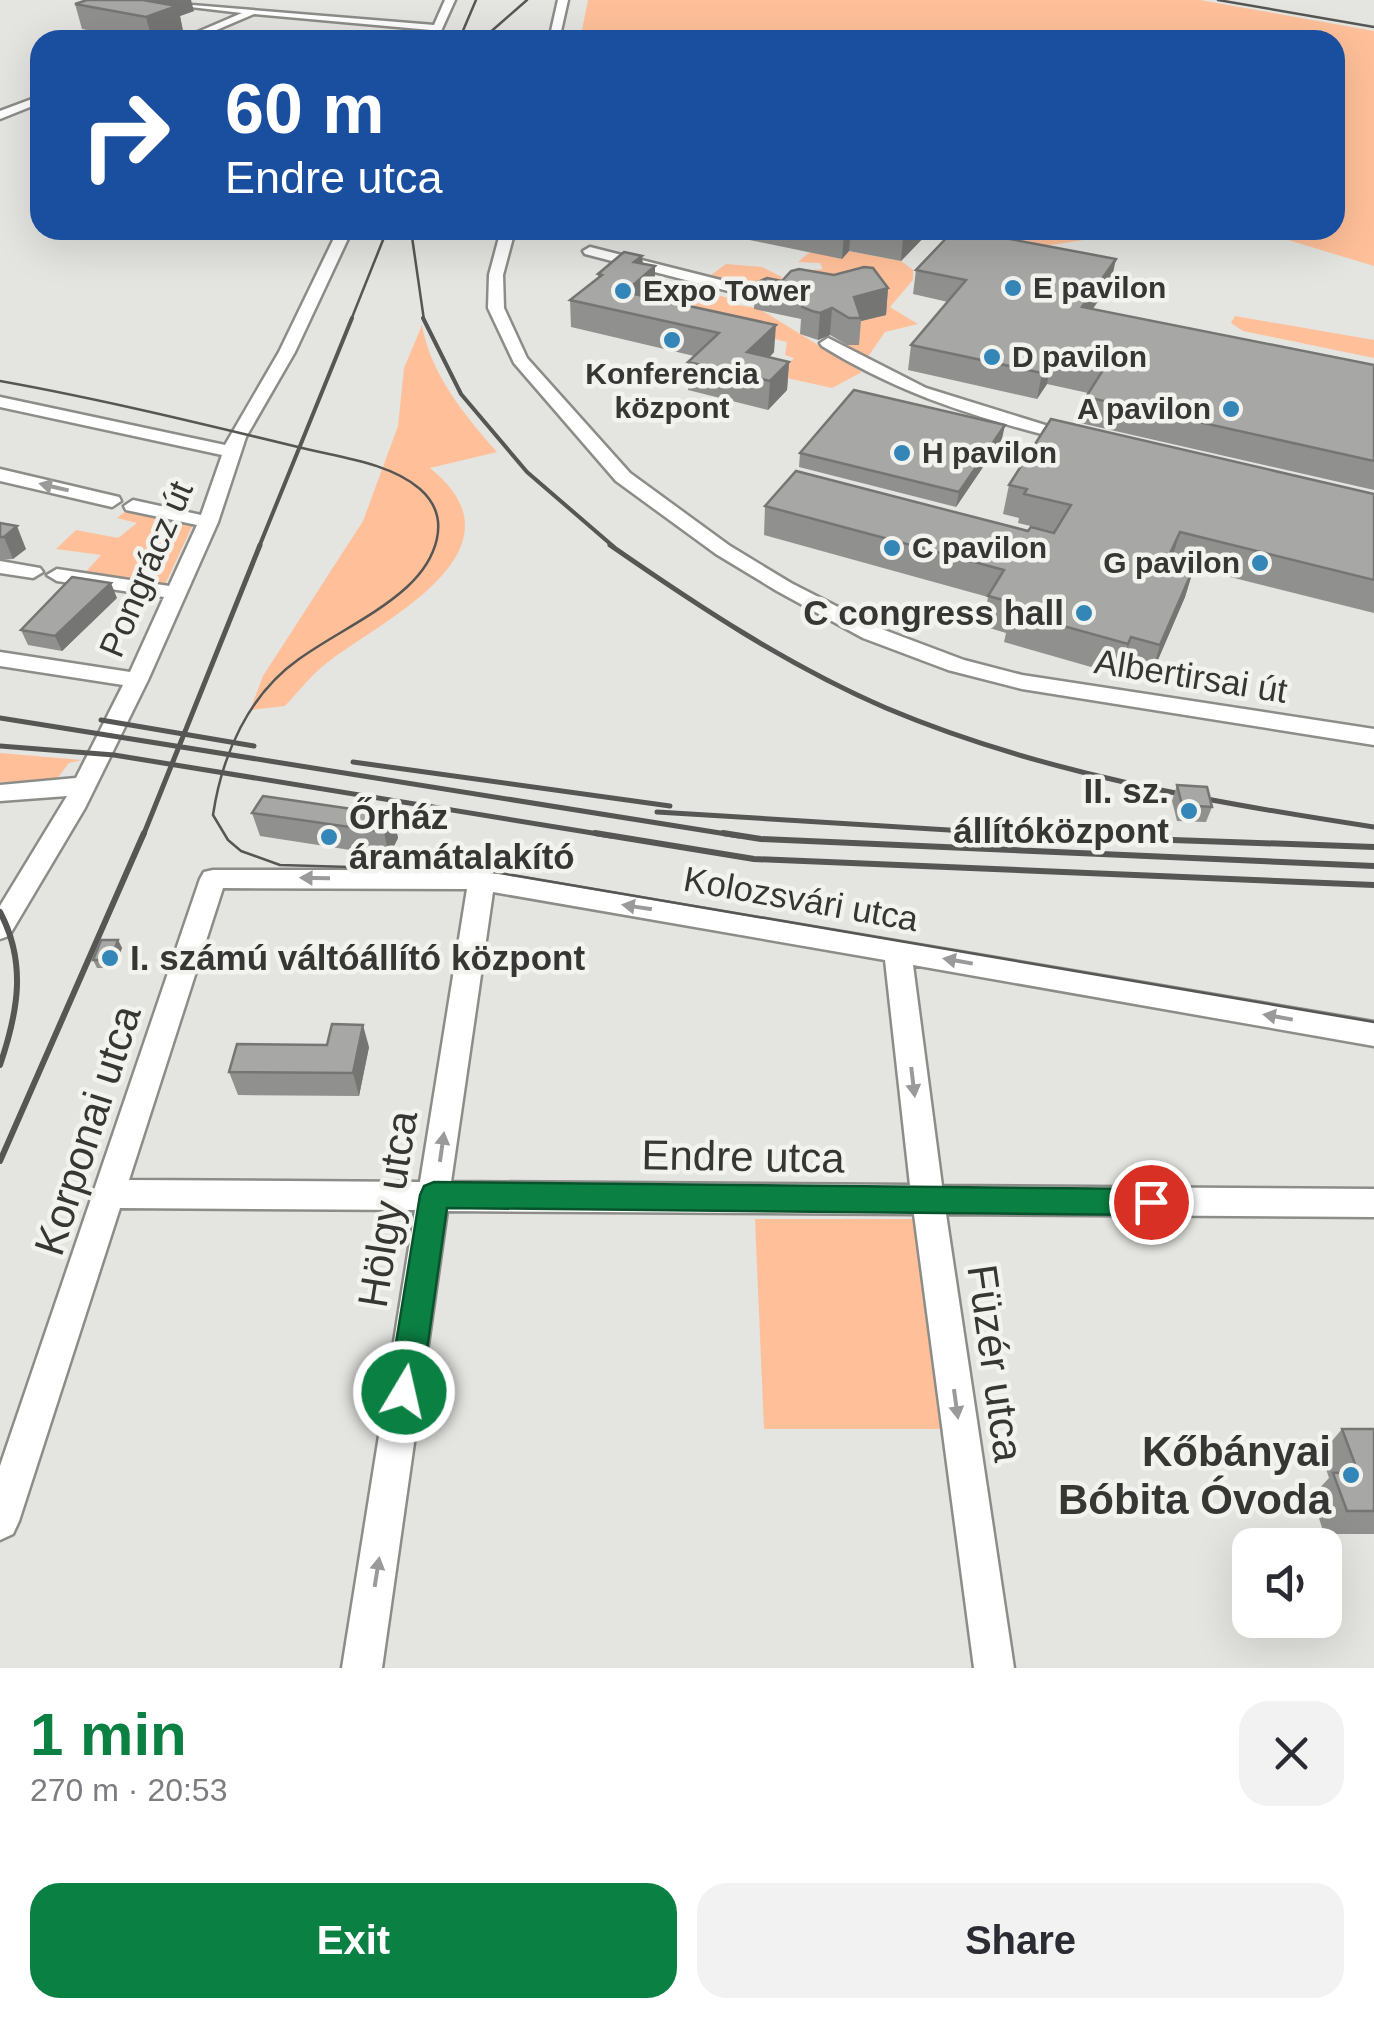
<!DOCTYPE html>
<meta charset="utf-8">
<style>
body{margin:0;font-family:Helvetica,sans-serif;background:#f2f2f3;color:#2b2b33;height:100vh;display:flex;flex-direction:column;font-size:38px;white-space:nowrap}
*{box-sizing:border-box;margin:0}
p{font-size:32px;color:#7c7c81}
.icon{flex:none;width:55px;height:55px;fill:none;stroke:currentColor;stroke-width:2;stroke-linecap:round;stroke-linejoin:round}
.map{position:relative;height:1668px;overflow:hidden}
.details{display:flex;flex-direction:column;background:#fff;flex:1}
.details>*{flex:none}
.top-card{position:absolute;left:30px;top:30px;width:1315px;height:210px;border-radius:30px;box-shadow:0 10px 40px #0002;background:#1a4fa0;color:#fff;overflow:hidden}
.controls{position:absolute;left:1232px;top:1528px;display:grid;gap:20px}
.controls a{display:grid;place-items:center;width:110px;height:110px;border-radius:20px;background:#fff;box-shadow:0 10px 40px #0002;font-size:50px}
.pin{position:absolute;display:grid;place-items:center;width:85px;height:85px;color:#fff;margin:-42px;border:5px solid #fff;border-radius:50%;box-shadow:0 2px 10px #0007}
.me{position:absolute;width:110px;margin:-55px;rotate:9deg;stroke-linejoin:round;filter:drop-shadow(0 0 8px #0008)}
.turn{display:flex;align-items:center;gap:35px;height:210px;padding:0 30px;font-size:45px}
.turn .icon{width:130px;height:130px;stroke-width:2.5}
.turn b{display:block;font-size:70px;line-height:85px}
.round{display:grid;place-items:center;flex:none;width:105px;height:105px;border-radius:30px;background:#f2f2f3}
.summary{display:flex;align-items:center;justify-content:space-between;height:170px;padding:0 30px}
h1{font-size:60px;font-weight:600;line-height:75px;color:#0b8043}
.primary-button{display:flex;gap:20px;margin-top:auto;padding:20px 30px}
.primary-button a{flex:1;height:115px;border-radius:30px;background:#0b8043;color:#fff;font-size:40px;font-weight:600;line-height:115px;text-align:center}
.primary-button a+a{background:#f2f2f3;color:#2b2b33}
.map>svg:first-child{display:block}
.green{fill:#ffc099}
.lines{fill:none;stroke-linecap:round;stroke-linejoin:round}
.minor-casing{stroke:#8c8c89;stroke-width:5}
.minor{fill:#fff;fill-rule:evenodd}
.tram{stroke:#565655;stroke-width:2.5}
.rail-far3{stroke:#565655;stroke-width:2.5}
.rail-far2{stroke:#565655;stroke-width:4}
.rail-far1{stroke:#565655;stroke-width:5}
.rail{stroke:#565655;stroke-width:6}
.wall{fill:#90908e}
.shaded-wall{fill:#757674}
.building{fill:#a7a8a5;stroke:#757674;stroke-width:2.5}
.oneway{fill:#9a9a9a}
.route{fill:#0b8043;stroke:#07532c;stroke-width:2.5}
.poi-dot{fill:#3386b7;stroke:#f2f2ee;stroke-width:4}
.labels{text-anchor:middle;stroke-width:9;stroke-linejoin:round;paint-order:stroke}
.far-poi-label{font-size:30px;font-weight:bold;fill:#363635;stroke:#f2f2ee;text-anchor:start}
.street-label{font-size:35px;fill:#363635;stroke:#f2f2ee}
.poi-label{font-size:35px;font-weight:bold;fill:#363635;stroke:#f2f2ee;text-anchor:end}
.near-street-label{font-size:42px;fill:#363635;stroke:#f2f2ee}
.near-poi-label{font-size:42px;font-weight:bold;fill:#363635;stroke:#f2f2ee;text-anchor:end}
</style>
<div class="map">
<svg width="1374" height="1668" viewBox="0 0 1374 1668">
<rect width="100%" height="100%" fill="#e4e4e1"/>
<path class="green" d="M 588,0 L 1200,0 L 1374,31 L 1374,266 L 1255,230 L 1335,230 L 1335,40 L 580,40 Z
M 981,230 L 1147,230 L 1045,246 Z
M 849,251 L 901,261 L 913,270 L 913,280 L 890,307 L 918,324 L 885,332 L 865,361 L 845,345 L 853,345 L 800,271 L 823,269 L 820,263 L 798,262 L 810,252 L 842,258 Z
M 726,264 L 762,267 L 782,277 L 781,290 L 748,287 L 711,275 Z
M 693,288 L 735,300 L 737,305 L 758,308 L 862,372 L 832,388 L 778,376 L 794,358 L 785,355 L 787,342 L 715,324 L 651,321 Z
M 1235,316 L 1374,340 L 1374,358 L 1243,331 L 1231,323 Z
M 422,325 C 430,373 465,416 497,452 L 430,468 C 532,550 384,619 328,662 C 312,674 299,691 285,706 L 250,710 L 263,676 L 363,521 L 398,426 L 404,368 Z
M 131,507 L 195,520 L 163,589 L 82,576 L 101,555 L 56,549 L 76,530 L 118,538 L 137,523 L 117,518 Z
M 0,753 L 82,760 L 69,763 L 56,780 L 0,782 Z
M 755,1219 L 914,1219 L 941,1429 L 764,1429 Z"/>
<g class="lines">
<g class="minor-casing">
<path id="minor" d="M 131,0 L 434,25 L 445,0 L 455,0 L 437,40 L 427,40 L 431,30 L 254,14 L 193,40 L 179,40 L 242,13 Z
M 558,0 L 568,0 L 559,40 L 549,40 Z
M 40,96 L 40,103 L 0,119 L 0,111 Z
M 338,230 L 352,230 L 295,352 L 246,437 L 218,522 L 148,680 L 85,808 L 9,936 L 0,939 L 0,906 L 67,796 L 0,801 L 0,785 L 76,778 L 123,685 L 0,666 L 0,652 L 130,672 L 164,597 L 57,581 L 47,575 L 57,569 L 169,586 L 197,525 L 126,510 L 124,506 L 133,500 L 201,515 L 222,455 L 0,407 L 0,397 L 225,445 L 279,352 Z
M 501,230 L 515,230 L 503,275 L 504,308 L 527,358 L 630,473 L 730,546 L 791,583 L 879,628 L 964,660 L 1022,675 L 1374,729 L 1374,745 L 1022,689 L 948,670 L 863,638 L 777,591 L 716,554 L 616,481 L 514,363 L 488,308 L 489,275 Z
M 590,247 L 784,296 L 787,299 L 779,304 L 585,254 L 583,251 Z
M 828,338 L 926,388 L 1087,438 L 1078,443 C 986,421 903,396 822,346 L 820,343 Z
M 0,469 L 119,497 L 121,501 L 112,507 L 0,481 Z
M 0,561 L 40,568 L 43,572 L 33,578 L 0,573 Z
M 213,870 L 461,870 L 498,874 L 1374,1022 L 1374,1046 L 913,965 L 942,1186 L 1374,1189 L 1374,1217 L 946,1214 L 1014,1668 L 974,1668 L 914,1214 L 447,1211 L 382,1668 L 342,1668 L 415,1210 L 120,1208 L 19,1521 L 13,1534 L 0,1540 L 0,1466 L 200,879 L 204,872 ZM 223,888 L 467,889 L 420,1182 L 129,1180 ZM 493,892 L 885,960 L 910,1185 L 451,1182 Z"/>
</g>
<use href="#minor" class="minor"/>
<path class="tram" d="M 487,35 L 527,0
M 0,381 C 100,399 199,423 298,447 C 336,457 389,462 420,489 C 454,519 435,561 407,587 C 375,616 334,634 299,659 C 248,695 222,755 213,815 L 228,840 L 241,851 L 280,865 L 489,871 L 1374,1022"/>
<path class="rail-far3" d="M 1218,0 L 1374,27
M 459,40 L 476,0
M 411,230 L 424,320
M 351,320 L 387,230"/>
<path class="rail-far2" d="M 423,318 L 461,394 L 527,472 L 614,547
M 259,547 L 352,318"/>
<path class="rail-far1" d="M 610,545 C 698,606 787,665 886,708 C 1040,773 1209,802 1374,827
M 0,718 L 739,836
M 101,720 L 254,746
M 0,746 L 114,755 L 611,836
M 353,762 L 670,806
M 657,812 L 1048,836
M 143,836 L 260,545"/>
<path class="rail" d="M 595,833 L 754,859 L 1374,885
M 723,833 L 761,839 L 1374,866
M 975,833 L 1374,847
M 0,912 C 27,963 18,1012 0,1065
M 0,1161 L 144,833"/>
</g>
<path class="wall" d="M 75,4 L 194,11 L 180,16 L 183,31 L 159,40 L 140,40 L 82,29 Z
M 740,230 L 931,230 L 901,261 L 849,251 L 842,259 L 740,238 Z
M 642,256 L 643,264 L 655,293 L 651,297 L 774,352 L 770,357 L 789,362 L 787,390 L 768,410 L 688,390 L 688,362 L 694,356 L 571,327 L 570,300 L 598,279 L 598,274 Z
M 916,270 L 1111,282 L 1093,309 L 1374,365 L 1374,490 L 1080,423 L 1088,393 L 1047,384 L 1037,399 L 908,370 L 911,345 L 948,302 L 913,294 Z
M 755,283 L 888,288 L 886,315 L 861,321 L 859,345 L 847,345 L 830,335 L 818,340 L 800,334 L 801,319 L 754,309 Z
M 1002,439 L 956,507 L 799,467 L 800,453 Z
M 1009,485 L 1374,494 L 1374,613 L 1194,568 L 1185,597 L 1151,676 L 1122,668 L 1119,675 L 1004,642 L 1006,633 L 983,626 L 988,597 L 764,535 L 765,506 L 1028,531 L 1055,532 L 1018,523 L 1019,518 L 1003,514 Z
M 0,523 L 26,549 L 13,559 L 0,560 Z
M 117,598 L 62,651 L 28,645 L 21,630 Z
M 1177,785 L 1212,807 L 1206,822 L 1177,821 L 1172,801 Z
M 252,813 L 393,815 L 398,838 L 389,856 L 260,836 Z
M 118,940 L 122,948 L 114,968 L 97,968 L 93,960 Z
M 369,1047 L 359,1096 L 238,1095 L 229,1072 Z
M 1342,1429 L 1374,1429 L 1374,1534 L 1324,1534 L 1312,1496 L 1329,1478 L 1321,1454 Z"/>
<path class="shaded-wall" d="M 150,0 L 191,0 L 194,11 L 180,16 L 183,31 L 159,40 L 152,40 L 146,17 Z
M 848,230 L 851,230 L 849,251 L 842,259 L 844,234 Z
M 910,230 L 931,230 L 901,261 L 903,237 Z
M 642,256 L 643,276 L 655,266 L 655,293 L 632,314 L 625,292 L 634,262 Z
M 1116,259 L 1111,282 L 1077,331 L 1082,307 Z
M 888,288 L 886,315 L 861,321 L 854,297 Z
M 832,308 L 830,335 L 818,340 L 820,313 Z
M 776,325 L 774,352 L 750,376 L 747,352 Z
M 1052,359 L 1047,384 L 1037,399 L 1042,373 Z
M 789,362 L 787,390 L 768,410 L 770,381 Z
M 1005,425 L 1002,439 L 956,507 L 959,492 Z
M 17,526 L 26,549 L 13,559 L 4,537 Z
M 1180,532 L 1171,562 L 1167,560 Z
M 1194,567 L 1185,597 L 1151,676 L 1160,645 Z
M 111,583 L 117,598 L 62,651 L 55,636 Z
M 1131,637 L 1122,668 L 1119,675 L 1128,644 Z
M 393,815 L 398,838 L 389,856 L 384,832 Z
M 118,940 L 122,948 L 114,968 L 111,960 Z
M 363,1025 L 369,1047 L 359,1096 L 353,1073 Z"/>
<path class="building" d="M 87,0 L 150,0 L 148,1 L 177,6 L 146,17 L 75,4 Z
M 488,36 L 503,36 L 502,40 L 487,40 Z
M 822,230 L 848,230 L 844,234 Z
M 866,230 L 910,230 L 903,237 Z
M 954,230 L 962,230 L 1116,259 L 1082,307 L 1374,365 L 1374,461 L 1086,397 L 1103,370 L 1052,359 L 1042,373 L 911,345 L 966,280 L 916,270 Z
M 624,252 L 642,256 L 634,262 L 655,266 L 625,292 L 776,325 L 747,352 L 789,362 L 770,381 L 688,362 L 719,333 L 570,300 L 602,275 L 598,274 Z
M 864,267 L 873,268 L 888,288 L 854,297 L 861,318 L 849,318 L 832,308 L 820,313 L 812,311 L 802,307 L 802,293 L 755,283 L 767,278 L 782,281 L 791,271 L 799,269 L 834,275 Z
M 854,390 L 1005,425 L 959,492 L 800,453 Z
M 1051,419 L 1374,494 L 1374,580 L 1180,532 L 1167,560 L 1194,567 L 1160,645 L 1131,637 L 1128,644 L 1010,611 L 1015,603 L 988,596 L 1004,570 L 765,506 L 796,471 L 1028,531 L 1031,527 L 1054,533 L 1071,505 L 1024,494 L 1027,489 L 1009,485 Z
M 0,523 L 17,526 L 4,537 L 0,537 Z
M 72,577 L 111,583 L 55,636 L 21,630 Z
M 1177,785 L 1207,787 L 1212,807 L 1182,805 Z
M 263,796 L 393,815 L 384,832 L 252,813 Z
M 101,940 L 118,940 L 111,960 L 93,960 Z
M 332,1024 L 363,1025 L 353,1073 L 229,1072 L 237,1044 L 327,1045 Z
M 1342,1429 L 1374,1429 L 1374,1511 L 1347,1511 L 1333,1473 L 1358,1472 Z"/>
<defs><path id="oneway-solid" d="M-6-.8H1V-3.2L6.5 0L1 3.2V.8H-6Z" transform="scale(2.5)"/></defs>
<g class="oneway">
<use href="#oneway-solid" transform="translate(54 487) rotate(-167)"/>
<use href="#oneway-solid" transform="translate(315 878) rotate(-179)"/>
<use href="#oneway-solid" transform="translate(637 907) rotate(-171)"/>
<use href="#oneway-solid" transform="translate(958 961) rotate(-170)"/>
<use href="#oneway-solid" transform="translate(1278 1017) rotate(-170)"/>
<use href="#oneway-solid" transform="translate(913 1082) rotate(83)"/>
<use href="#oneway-solid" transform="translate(442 1147) rotate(-82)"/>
<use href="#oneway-solid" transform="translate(956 1404) rotate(82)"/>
<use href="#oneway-solid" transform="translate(377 1572) rotate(-81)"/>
</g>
<path class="route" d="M 434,1182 L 1151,1189 L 1161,1193 L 1165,1202 L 1161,1211 L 1151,1215 L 447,1208 L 421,1392 L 416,1404 L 404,1408 L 393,1404 L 388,1392 L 420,1195 L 424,1186 Z"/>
<g class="poi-dot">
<circle cx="1013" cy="288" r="10"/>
<circle cx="623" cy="291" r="10"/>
<circle cx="672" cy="340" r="10"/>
<circle cx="992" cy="357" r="10"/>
<circle cx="1231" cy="409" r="10"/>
<circle cx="902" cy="453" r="10"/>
<circle cx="892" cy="548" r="10"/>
<circle cx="1260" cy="563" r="10"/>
<circle cx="1084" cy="613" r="10"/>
<circle cx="1189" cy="811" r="10"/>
<circle cx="329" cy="837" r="10"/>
<circle cx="110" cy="958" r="10"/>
<circle cx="1351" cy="1475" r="10"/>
</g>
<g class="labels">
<g class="far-poi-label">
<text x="1033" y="298">E pavilon</text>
<text x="643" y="301">Expo Tower</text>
<text x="1012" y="367">D pavilon</text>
<text x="672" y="384" text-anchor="middle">Konferencia<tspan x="672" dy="34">központ</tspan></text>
<text x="1211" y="419" text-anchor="end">A pavilon</text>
<text x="922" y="463">H pavilon</text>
<text x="912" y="558">C pavilon</text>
<text x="1240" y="573" text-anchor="end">G pavilon</text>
</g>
<g class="street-label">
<text transform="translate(146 569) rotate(-67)" y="12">Pongrácz út</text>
<text transform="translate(1191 676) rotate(9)" y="12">Albertirsai út</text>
<text transform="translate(801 899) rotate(10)" y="12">Kolozsvári utca</text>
</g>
<g class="poi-label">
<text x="1064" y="625">C congress hall</text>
<text x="1169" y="803">II. sz.<tspan x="1169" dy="40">állítóközpont</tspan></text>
<text x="349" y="829" text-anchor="start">Őrház<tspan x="349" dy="40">áramátalakító</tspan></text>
<text x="130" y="970" text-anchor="start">I. számú váltóállító központ</text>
</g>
<g class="near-street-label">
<text transform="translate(87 1130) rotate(-72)" y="15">Korponai utca</text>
<text transform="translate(743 1156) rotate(1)" y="15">Endre utca</text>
<text transform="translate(387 1209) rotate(-81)" y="15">Hölgy utca</text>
<text transform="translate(996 1363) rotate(82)" y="15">Füzér utca</text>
</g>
<g class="near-poi-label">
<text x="1331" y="1466">Kőbányai<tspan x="1331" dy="48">Bóbita Óvoda</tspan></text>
</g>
</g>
</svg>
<div class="controls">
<a><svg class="icon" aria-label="sound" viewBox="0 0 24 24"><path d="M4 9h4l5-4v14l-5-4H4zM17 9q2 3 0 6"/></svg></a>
</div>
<div class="pin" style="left:1151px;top:1202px;background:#d93025"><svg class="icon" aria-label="arrive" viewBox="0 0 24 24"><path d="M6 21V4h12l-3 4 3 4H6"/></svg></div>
<svg class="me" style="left:404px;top:1392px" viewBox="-20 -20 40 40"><circle r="17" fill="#0b8043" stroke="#fff" stroke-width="3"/><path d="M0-11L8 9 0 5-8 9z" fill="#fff"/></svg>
<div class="top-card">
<div class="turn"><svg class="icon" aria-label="right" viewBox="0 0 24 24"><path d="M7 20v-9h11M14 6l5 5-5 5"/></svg><div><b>60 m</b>Endre utca</div></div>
</div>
</div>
<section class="details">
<div class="summary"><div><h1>1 min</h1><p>270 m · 20:53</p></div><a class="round"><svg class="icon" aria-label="close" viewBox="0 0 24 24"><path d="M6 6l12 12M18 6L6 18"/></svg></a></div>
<div class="primary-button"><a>Exit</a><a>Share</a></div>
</section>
